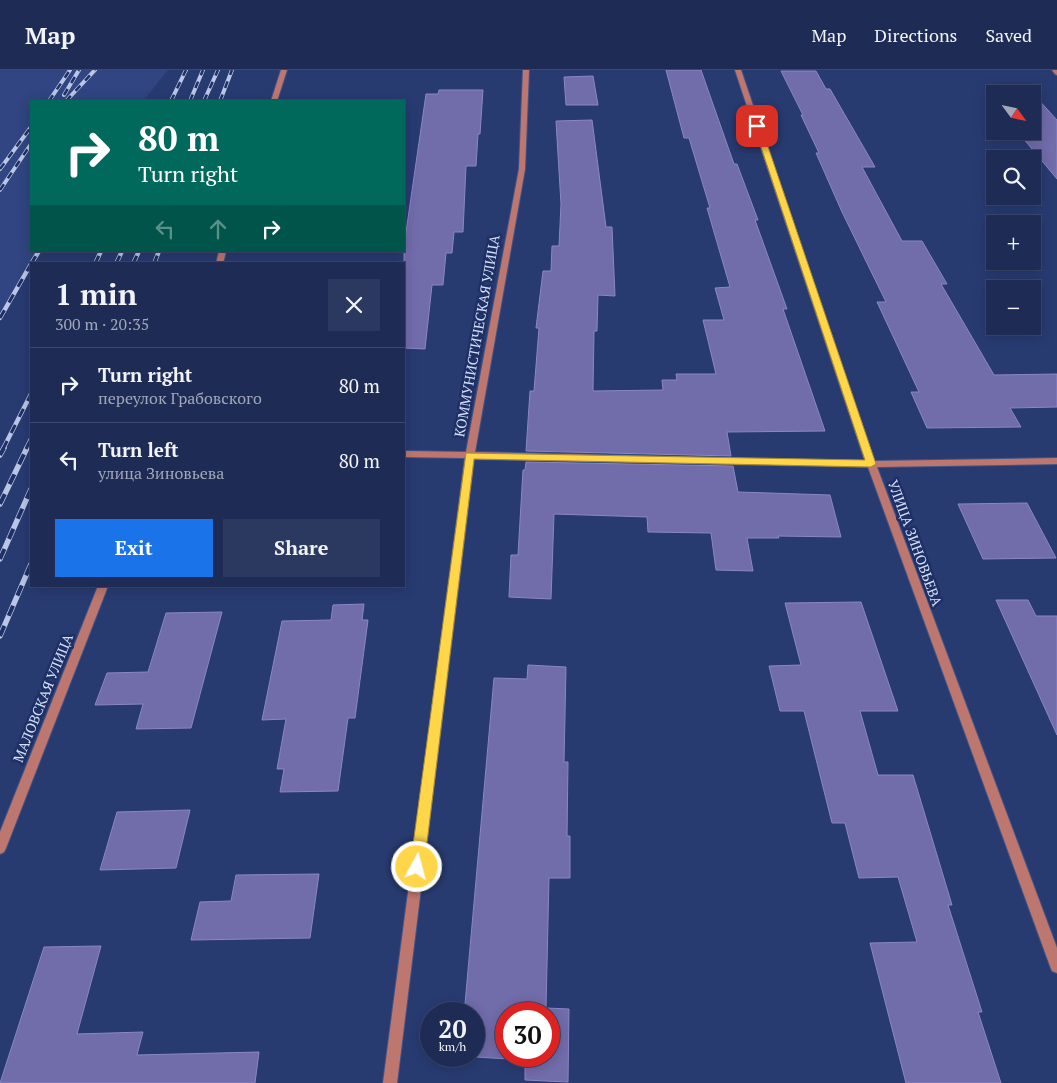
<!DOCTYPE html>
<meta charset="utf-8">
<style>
body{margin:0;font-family:"PT Serif",serif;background:#2b385f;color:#f1f3f6;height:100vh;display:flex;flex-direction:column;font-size:19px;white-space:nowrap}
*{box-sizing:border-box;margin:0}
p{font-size:16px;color:#a1a7b9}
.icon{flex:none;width:28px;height:28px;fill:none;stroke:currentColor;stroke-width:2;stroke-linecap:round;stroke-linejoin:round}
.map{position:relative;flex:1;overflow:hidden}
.details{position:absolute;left:30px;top:192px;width:375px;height:325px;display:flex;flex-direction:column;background:#1e2c55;border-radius:0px;box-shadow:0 2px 12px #0003,0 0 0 1px #3c486c}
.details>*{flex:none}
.banner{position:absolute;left:30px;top:30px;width:375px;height:152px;border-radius:0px;box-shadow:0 2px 12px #0003,0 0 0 1px #3c486c;background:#00695c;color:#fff;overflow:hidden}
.needle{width:32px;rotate:123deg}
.buttons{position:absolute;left:986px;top:15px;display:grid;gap:10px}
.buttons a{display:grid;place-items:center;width:55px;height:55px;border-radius:0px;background:#1e2c55;box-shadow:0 2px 12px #0003,0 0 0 1px #3c486c;font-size:25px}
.speed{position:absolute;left:420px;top:932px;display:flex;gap:10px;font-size:25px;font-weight:700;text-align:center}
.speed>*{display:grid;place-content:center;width:65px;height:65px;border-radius:50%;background:#1e2c55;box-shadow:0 2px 12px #0003,0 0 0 1px #3c486c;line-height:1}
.speed small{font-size:12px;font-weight:400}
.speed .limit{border:8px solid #d22;background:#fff;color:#111}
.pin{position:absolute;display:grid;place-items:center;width:42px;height:42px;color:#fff;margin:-21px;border-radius:10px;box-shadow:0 2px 8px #0006}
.me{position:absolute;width:55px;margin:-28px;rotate:7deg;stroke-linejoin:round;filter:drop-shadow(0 0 4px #0008)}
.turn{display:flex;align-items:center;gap:18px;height:105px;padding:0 25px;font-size:22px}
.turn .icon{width:65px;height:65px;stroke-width:2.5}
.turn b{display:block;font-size:35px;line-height:42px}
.lanes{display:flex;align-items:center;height:48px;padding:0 25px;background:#0003;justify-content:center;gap:25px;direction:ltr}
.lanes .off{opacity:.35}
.round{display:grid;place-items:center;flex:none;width:52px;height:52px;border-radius:0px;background:#2b385f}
.overview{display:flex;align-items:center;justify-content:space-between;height:85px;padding:0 25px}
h1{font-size:30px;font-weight:600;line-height:38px}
.action{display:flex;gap:10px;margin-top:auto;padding:10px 25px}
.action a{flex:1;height:58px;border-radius:0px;background:#1a73e8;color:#fff;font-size:20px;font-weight:600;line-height:58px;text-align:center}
.action a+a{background:#2b385f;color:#f1f3f6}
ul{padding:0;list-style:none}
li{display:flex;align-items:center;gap:15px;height:75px;padding:0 25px;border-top:1px solid #3c486c}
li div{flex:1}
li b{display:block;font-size:19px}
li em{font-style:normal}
header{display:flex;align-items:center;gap:30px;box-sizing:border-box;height:70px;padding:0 25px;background:#1e2c55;border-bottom:1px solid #3c486c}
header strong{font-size:24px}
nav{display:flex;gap:28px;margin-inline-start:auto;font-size:18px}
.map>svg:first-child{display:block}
.built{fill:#304581}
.building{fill:#716caa;stroke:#8b86c7;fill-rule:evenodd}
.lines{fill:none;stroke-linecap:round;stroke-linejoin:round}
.street-casing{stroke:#445687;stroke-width:2}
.street{fill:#be776f;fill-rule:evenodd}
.rail-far2-casing{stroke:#bac6e5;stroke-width:4}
.rail-far1-casing{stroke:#bac6e5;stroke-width:4.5}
.rail-casing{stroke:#bac6e5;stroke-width:5.5}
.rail-far2{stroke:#1e3065;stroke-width:2.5;stroke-dasharray:7;stroke-linecap:butt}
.rail-far1{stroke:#1e3065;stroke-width:3;stroke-dasharray:9;stroke-linecap:butt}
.rail{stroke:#1e3065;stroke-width:4;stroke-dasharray:11;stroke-linecap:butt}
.route{fill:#ffd54a;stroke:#a68a30}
.labels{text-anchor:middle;stroke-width:5;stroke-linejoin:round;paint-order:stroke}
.street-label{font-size:14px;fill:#d6e1fc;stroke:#1e3065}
</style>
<header>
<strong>Map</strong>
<nav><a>Map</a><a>Directions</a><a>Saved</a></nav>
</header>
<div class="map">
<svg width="1057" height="1013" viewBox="0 0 1057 1013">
<rect width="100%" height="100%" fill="#283b71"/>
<path class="built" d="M 0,0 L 168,0 L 143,31 L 31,31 L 31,181 L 37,181 L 0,249 Z"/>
<path class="building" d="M 666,0 L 701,0 L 734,94 L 737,94 L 758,150 L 755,150 L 787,239 L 783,239 L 825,361 L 727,362 L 731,386 L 526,381 L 530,321 L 534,321 L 539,258 L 536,258 L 543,201 L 551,201 L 552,176 L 559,176 L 561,134 L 556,51 L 592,50 L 606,157 L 612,157 L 615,226 L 598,225 L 597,261 L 594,261 L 593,321 L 663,320 L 662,310 L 677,310 L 676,304 L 716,304 L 703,250 L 724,250 L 715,218 L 730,217 L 707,138 L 710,138 L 689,68 L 684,68 Z
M 781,1 L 816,1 L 826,19 L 830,19 L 875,97 L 862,97 L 902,171 L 922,171 L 947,214 L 941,214 L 994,305 L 1057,304 L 1057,337 L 1010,338 L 1021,357 L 927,358 L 911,322 L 919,322 L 877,232 L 886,232 L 842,142 L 816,83 L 819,83 L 801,45 L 803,45 Z
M 593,6 L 598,35 L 566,35 L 564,7 Z
M 439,20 L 483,20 L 480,64 L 478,64 L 476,96 L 466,96 L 463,162 L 454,162 L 452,183 L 446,183 L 443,215 L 432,215 L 425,279 L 404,278 L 404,176 L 426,24 L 438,24 Z
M 1032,27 L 1036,27 L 1057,50 L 1057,109 L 1017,61 L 1032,61 Z
M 526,392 L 733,396 L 738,422 L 830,425 L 841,467 L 778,466 L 779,468 L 747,468 L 753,501 L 716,500 L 711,463 L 648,462 L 647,447 L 554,444 L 551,529 L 509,527 L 511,485 L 518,485 L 523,400 L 525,400 Z
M 1027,433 L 1056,488 L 983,489 L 958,434 Z
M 996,530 L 1028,530 L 1036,546 L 1057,546 L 1057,665 Z
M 861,532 L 898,641 L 860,641 L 878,705 L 913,705 L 952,835 L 948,835 L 982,942 L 978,942 L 1001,1013 L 906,1013 L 870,873 L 917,872 L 898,807 L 859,808 L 845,753 L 832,753 L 804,641 L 780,641 L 769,596 L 801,595 L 785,533 Z
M 364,534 L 362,550 L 368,550 L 355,648 L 348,648 L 338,721 L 280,722 L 284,699 L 277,699 L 286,649 L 262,650 L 282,551 L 331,550 L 333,535 Z
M 222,542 L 191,658 L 136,659 L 143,634 L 95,635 L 107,603 L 148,602 L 166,543 Z
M 528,595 L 566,597 L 564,692 L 568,692 L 567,766 L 570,766 L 570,808 L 549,808 L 546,938 L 569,939 L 568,1012 L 525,1010 L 525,990 L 459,986 L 474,986 L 474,944 L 460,944 L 461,934 L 465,934 L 494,608 L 527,609 ZM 506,944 L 549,944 L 549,986 L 506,986 Z
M 190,740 L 176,798 L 100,800 L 117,742 Z
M 319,804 L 310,868 L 191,870 L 200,832 L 231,831 L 236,805 Z
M 101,876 L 77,964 L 143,962 L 137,985 L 259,982 L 255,1013 L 0,1013 L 44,877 Z"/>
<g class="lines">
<g class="street-casing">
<path id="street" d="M 281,0 L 287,0 L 277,31 L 271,31 Z
M 523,0 L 529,0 L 525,99 L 475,382 L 865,391 L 735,0 L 741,0 L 874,391 L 1057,388 L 1057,394 L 877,397 L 1057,878 L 1057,903 L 1052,901 L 1050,896 L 868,397 L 474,389 L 397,1013 L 383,1013 L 465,388 L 404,387 L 404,381 L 466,382 L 519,99 Z
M 1052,0 L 1057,0 L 1057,5 L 1055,4 Z
M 219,181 L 226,181 L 223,194 L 216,194 Z
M 98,516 L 108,516 L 6,778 L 4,782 L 0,784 L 0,762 Z"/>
</g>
<use href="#street" class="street"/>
<g class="rail-far2-casing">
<path id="rail-far2" d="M 64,25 L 79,0
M 49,31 L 70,0
M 66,31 L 95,0
M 171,31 L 186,0
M 190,31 L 203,0
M 204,31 L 218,0
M 220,31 L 232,0
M 0,99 L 31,57
M 0,120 L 31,74"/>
</g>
<g class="rail-far1-casing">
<path id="rail-far1" d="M 31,194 L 39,181
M 95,194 L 101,181
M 116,194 L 122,181
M 133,194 L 139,181
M 154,194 L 159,181
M 0,248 L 31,194
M 3,379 L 31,324
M 26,379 L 31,369"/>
</g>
<g class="rail-casing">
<path id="rail" d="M 0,385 L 4,378
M 0,434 L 27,378
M 0,489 L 31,419
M 0,566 L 31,494"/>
</g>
<use href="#rail-far2" class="rail-far2"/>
<use href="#rail-far1" class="rail-far1"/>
<use href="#rail" class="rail"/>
</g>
<path class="route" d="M 757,54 L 761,56 L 876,394 L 871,397 L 474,389 L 424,797 L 422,802 L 417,804 L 412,802 L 410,797 L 466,383 L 865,390 L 754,56 Z"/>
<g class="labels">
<g class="street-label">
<text transform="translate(477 266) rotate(-80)" y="5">КОММУНИСТИЧЕСКАЯ УЛИЦА</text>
<text transform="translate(915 473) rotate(70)" y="5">УЛИЦА ЗИНОВЬЕВА</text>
<text transform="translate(43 628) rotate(-68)" y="5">МАЛОВСКАЯ УЛИЦА</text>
</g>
</g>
</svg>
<div class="buttons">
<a><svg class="needle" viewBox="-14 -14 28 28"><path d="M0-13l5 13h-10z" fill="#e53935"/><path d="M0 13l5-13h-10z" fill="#a1a7b9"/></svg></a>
<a><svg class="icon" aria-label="search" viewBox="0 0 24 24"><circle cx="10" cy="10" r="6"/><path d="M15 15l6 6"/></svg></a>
<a>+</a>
<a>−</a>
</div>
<div class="speed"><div>20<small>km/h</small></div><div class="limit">30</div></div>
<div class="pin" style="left:757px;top:56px;background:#d93025"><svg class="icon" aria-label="arrive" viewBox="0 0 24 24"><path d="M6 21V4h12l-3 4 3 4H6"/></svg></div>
<svg class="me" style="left:417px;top:797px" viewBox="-20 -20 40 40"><circle r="17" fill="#ffd54a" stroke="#fff" stroke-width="3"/><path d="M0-11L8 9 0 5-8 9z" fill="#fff"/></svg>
<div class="banner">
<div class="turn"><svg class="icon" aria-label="right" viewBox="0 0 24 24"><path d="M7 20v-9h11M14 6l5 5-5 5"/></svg><div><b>80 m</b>Turn right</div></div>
<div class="lanes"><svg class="icon off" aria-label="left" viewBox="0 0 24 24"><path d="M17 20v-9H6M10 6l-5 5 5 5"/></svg><svg class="icon off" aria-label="ahead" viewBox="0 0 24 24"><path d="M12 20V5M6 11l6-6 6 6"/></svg><svg class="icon" aria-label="right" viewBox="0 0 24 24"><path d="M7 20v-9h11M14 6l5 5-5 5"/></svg></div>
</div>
<section class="details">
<div class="overview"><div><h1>1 min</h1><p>300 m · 20:35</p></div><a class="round"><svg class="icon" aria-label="close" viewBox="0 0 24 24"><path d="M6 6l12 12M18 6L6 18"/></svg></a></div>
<ul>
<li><svg class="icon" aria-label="right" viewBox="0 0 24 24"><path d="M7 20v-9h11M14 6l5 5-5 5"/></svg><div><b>Turn right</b><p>переулок Грабовского</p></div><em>80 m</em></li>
<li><svg class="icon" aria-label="left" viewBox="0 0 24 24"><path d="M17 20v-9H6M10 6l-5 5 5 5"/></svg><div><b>Turn left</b><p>улица Зиновьева</p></div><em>80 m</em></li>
</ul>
<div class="action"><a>Exit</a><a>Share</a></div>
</section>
</div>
